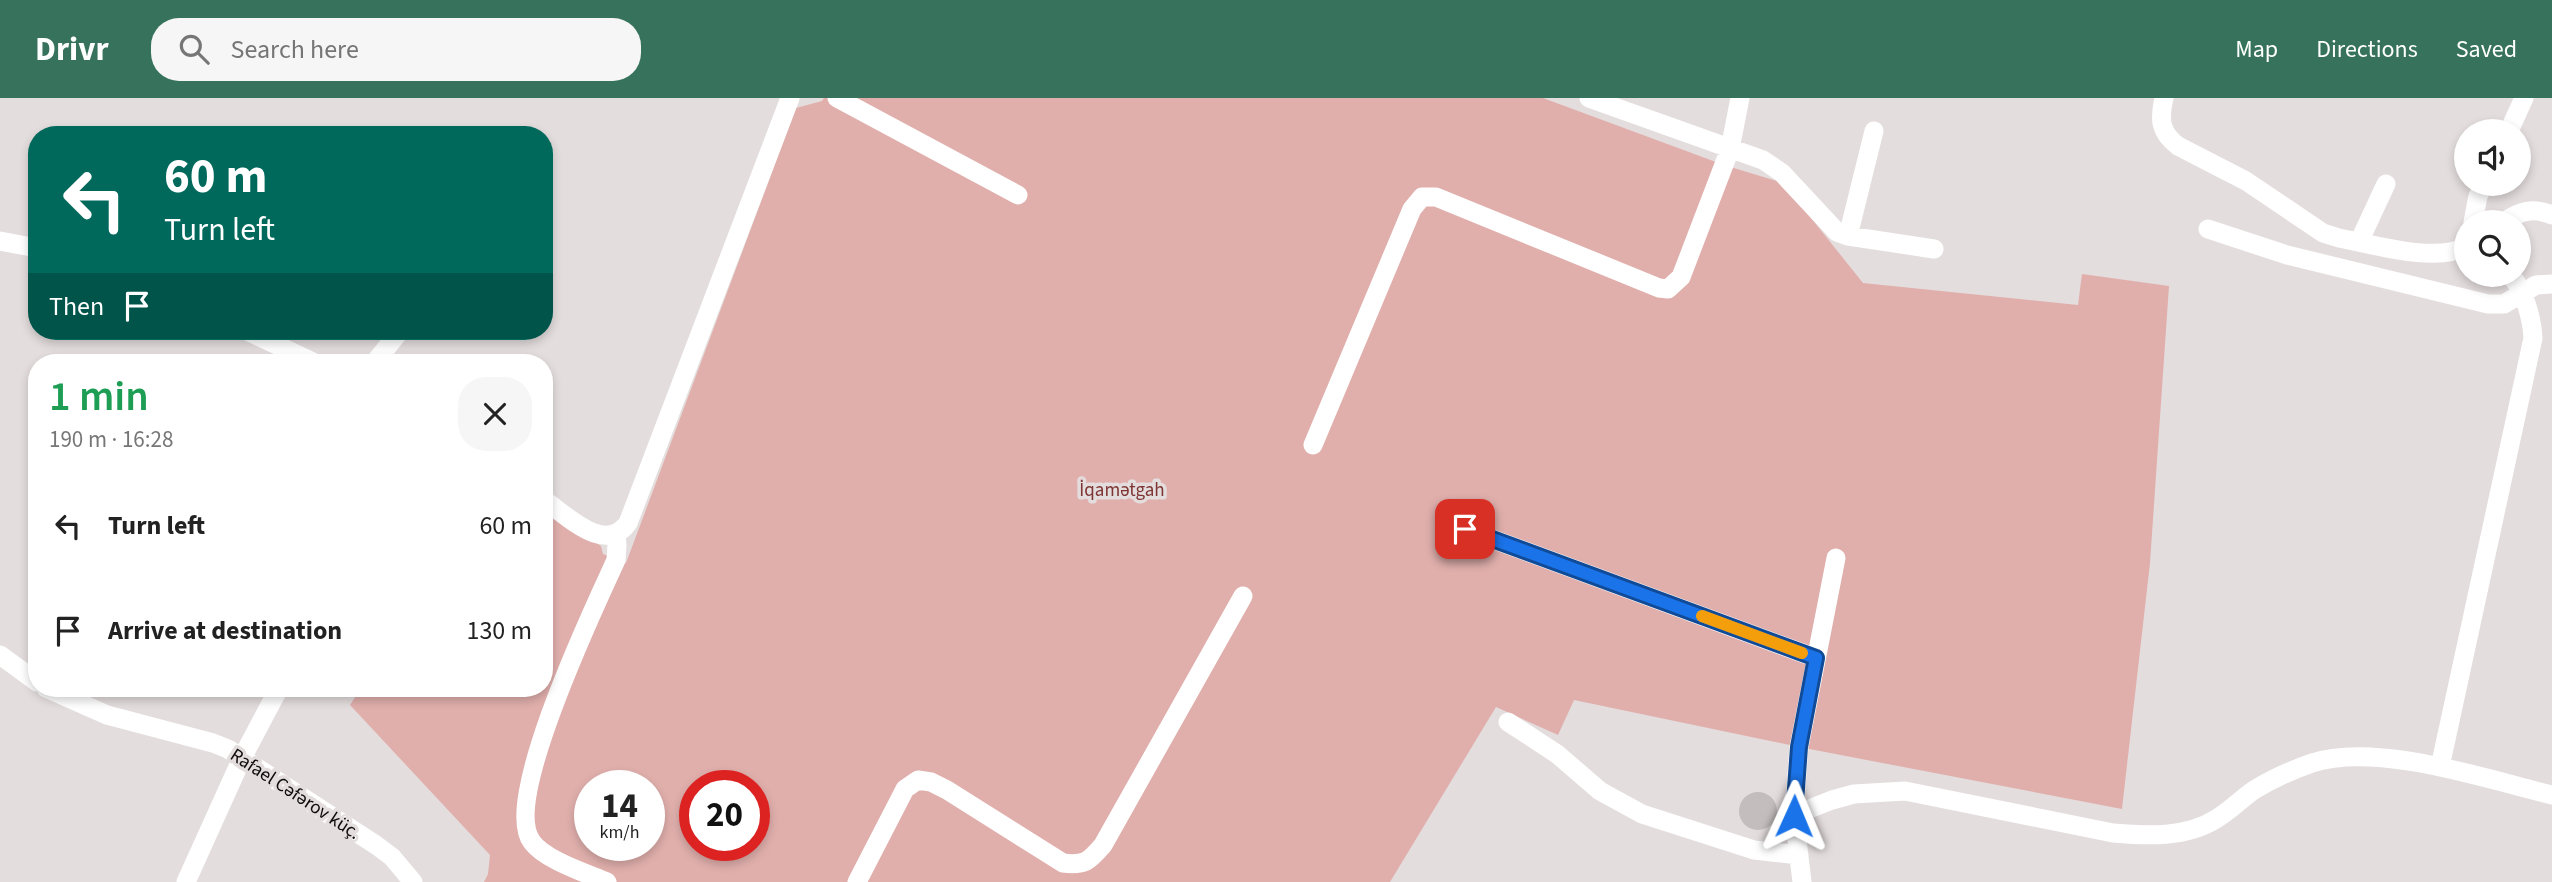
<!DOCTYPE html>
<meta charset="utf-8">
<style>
body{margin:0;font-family:"Source Sans 3",sans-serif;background:#f6f6f6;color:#222;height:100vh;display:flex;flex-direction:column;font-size:26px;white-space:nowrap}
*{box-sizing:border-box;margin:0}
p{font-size:23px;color:#767676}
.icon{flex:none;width:38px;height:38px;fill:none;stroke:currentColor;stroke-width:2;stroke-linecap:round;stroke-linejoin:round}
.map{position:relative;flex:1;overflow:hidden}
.drawer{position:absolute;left:28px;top:256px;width:525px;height:343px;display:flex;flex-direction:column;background:#fff;border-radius:28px;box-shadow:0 4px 10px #0003}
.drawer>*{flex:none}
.top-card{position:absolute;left:28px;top:28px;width:525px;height:214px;border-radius:28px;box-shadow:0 4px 10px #0003;background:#00695c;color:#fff;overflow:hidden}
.controls{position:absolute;left:2454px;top:21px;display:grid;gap:14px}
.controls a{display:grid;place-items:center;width:77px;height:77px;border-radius:50%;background:#fff;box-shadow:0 4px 10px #0003;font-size:35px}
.speed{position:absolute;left:574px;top:672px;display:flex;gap:14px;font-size:35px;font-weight:700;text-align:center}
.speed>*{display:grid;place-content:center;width:91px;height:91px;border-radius:50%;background:#fff;box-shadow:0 4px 10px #0003;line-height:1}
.speed small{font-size:18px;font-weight:400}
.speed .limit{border:10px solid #d22;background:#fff;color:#111}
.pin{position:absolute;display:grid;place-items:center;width:60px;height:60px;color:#fff;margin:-30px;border-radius:14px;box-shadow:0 4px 10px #0006}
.me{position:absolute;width:77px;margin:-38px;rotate:1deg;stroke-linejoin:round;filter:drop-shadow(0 0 5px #0008)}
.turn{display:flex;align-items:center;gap:24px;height:147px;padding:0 21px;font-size:32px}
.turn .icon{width:91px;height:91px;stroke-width:2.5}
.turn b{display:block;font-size:49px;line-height:60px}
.then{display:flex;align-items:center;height:66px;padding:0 21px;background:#0003;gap:14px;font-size:26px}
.round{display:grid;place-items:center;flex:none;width:74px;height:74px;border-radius:28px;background:#f6f6f6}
.overview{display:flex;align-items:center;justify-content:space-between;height:119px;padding:0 21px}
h1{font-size:42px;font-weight:600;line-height:52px;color:#1e9e55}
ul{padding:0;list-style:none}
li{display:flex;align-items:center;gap:21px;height:105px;padding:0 21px}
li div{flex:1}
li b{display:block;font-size:26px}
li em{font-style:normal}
header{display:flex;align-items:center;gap:42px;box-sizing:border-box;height:98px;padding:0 35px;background:#37725c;color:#fff}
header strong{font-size:33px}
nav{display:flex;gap:38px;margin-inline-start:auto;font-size:24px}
.search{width:490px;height:63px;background:#f6f6f6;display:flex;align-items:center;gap:18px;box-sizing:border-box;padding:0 24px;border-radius:28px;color:#767676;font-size:26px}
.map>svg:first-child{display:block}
.green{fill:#e0afac;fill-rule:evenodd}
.building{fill:#c4bdbd}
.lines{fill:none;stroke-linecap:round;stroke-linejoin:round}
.minor{stroke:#fff;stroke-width:19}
.route-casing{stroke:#114b97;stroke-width:18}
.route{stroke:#1a73e8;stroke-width:12}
.slow{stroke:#f59e0b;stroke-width:12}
.labels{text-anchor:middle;stroke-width:7;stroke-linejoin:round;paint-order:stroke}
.park-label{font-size:19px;fill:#7e3432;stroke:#e4dddd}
.street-label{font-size:19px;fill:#0d0b0b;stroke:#e4dddd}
</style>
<header>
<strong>Drivr</strong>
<div class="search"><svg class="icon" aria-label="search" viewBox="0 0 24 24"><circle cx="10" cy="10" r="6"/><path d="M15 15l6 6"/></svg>Search here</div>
<nav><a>Map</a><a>Directions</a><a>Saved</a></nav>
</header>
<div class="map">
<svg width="2552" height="784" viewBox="0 0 2552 784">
<rect width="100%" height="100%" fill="#e4dddd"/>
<path class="green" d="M 824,0 L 1543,0 L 1724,67 L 1783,85 L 1863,185 L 2078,207 L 2082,176 L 2169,188 L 2150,465 L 2122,711 L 1799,649 L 1574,602 L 1558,637 L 1496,609 L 1390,784 L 484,784 L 488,776 L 490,757 L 350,607 L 361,590 L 544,590 L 544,409 L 601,448 L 603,456 L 626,465 L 796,10 L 822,3 ZM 590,688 L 649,688 L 649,747 L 590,747 ZM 695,688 L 754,688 L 754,747 L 695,747 Z"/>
<path class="building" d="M1739 713a19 19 0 1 1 38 0a19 19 0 1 1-38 0Z"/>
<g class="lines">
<path class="minor" d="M 837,0 L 1018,97
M 1589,0 L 1763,62 L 1782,75 L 1837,134 L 1848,138 L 1934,151
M 2164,0 C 2159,22 2160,34 2178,48 L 2246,83 L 2323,135 L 2339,140 C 2372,146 2437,166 2466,148
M 2509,33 L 2524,0
M 2473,124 L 2478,98 L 2484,86
M 2503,124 C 2521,113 2532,109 2552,117
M 2208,131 L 2287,157 L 2488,206 L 2504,206 L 2536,187 L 2552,186
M 1848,138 L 1874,33
M 0,143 L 37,150
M 2359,144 L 2386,86
M 247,233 L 313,264
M 375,264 L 400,233
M 1313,347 L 1412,111 L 1422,99 L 1436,99 L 1659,190 L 1668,191 L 1681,179 L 1730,51 L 1740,0
M 544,402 C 568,418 604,457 628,425 L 790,0
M 1465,431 L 1816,560
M 0,557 L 37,584
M 46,590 L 107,617 L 213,645 L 228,651 L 376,747 L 392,759 L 413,784
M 1508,624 L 1557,656 L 1600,693 L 1642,716 L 1754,752 L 1799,757
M 2440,669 L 2533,240 C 2532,220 2524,191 2510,177
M 1794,717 L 1832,702 L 1854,696 L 1905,693 L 2113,735 C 2147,738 2186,740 2216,721 C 2230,713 2241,701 2254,692 C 2272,681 2292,672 2312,665 C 2377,644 2486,681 2552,697
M 186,784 L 242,660 L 279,590
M 607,784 C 586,775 545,762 532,744 C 501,704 595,508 616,462 L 617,447 L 616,436
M 857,784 L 905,691 L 918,682 L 931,684 L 947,692 L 1063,765 C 1085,768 1089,763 1103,747 L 1243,498
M 1802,784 L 1794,717 L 1799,649 L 1836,460"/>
</g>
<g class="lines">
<g class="route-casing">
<path id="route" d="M 1465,431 L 1816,560 L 1799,649 L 1794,718"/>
</g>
<use href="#route" class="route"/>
<path class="slow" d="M 1702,518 L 1802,555"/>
</g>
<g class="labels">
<g class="park-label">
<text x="1122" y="398">İqamətgah</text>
</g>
<g class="street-label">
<text transform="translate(296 695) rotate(33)" y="7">Rafael Cəfərov küç.</text>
</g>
</g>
</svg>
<div class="controls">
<a><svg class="icon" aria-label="sound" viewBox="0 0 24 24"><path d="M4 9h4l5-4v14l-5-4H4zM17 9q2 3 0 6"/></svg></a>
<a><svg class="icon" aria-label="search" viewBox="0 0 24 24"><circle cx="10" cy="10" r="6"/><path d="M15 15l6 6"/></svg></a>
</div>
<div class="speed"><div>14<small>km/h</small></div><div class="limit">20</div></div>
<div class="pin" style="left:1465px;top:431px;background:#d93025"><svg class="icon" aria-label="arrive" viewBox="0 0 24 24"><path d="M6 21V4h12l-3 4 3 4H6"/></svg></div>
<svg class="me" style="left:1794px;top:718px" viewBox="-20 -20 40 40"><path d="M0-17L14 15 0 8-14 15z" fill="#1a73e8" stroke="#fff" stroke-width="4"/></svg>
<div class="top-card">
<div class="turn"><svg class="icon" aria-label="left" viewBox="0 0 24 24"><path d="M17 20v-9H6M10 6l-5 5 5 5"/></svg><div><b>60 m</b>Turn left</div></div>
<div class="then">Then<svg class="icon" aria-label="arrive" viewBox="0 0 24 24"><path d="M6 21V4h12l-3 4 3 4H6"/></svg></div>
</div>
<section class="drawer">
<div class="overview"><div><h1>1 min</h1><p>190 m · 16:28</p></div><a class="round"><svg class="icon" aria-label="close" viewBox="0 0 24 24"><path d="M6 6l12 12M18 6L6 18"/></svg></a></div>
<ul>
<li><svg class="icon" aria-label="left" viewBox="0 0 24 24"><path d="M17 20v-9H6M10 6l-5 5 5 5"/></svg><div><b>Turn left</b></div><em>60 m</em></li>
<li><svg class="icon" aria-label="arrive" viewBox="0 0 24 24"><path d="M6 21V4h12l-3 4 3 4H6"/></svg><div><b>Arrive at destination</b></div><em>130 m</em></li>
</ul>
</section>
</div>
